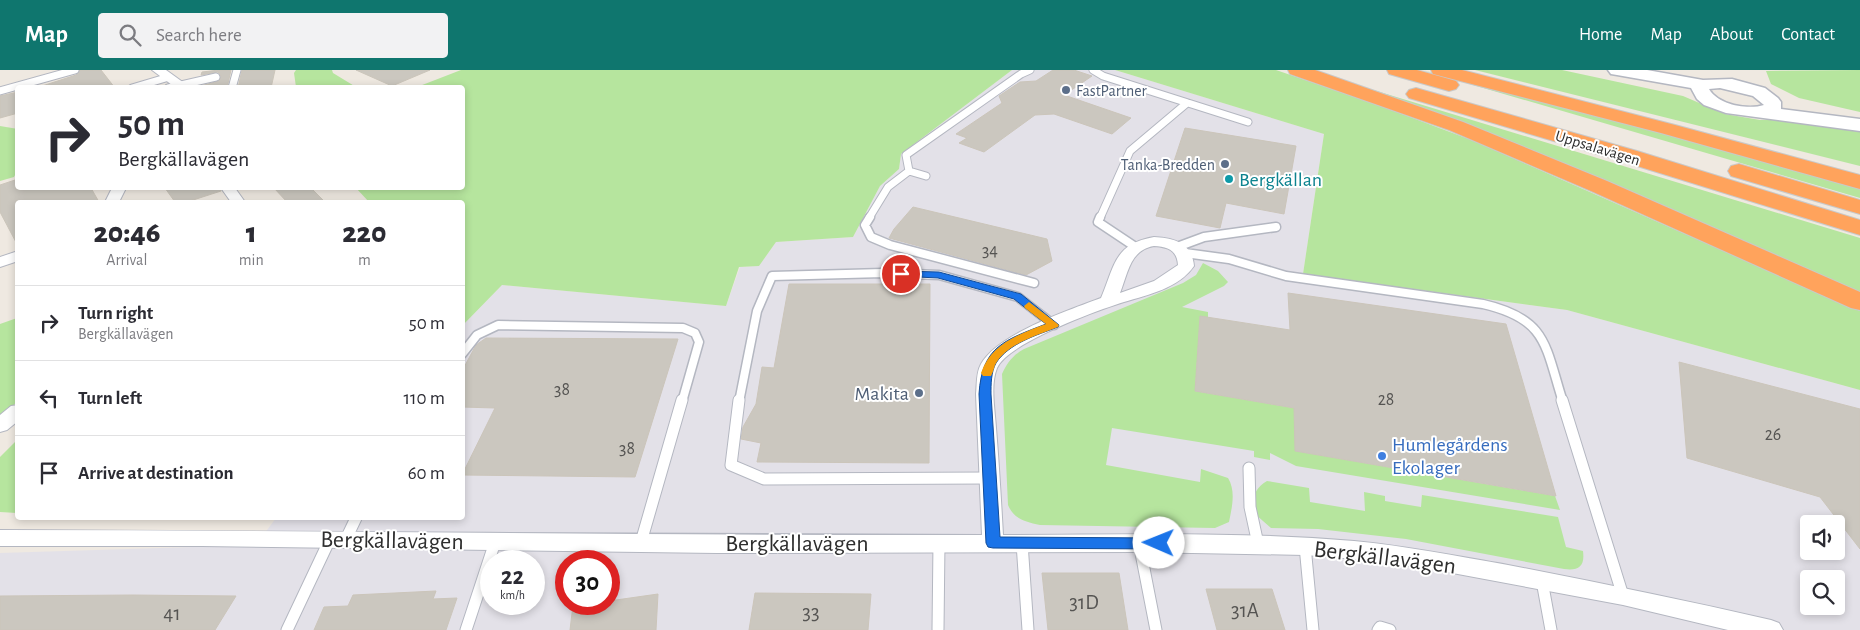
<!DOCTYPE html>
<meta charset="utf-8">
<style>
body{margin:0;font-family:"Alegreya Sans",sans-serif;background:#f2f2f3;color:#2b2b33;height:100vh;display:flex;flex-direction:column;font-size:19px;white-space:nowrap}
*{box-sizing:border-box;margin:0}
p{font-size:16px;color:#7c7c81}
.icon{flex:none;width:28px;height:28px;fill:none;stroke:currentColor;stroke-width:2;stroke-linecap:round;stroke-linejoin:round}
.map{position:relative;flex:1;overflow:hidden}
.sheet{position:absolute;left:15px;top:130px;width:450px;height:320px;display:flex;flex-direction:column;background:#fff;border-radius:5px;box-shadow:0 2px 8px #0003}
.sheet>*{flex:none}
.top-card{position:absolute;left:15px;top:15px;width:450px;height:105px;border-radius:5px;box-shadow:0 2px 8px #0003;background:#fff;color:#2b2b33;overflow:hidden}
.tools{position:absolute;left:1800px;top:445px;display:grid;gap:10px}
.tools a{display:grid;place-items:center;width:45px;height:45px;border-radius:5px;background:#fff;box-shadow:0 2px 8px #0003;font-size:25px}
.speed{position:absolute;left:480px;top:480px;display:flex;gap:10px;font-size:25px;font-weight:700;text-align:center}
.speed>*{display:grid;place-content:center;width:65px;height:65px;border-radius:50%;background:#fff;box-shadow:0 2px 8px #0003;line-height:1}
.speed small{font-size:12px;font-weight:400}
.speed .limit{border:8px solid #d22;background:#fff;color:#111}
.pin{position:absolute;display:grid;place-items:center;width:42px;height:42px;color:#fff;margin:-21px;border:2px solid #fff;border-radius:50%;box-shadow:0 1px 5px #0007}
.me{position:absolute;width:55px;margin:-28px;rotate:271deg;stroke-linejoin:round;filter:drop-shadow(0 0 4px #0008)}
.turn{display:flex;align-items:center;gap:18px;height:105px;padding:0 20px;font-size:22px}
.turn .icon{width:65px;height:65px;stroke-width:2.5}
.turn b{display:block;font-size:35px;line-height:42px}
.eta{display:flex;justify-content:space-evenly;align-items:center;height:85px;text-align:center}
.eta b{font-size:30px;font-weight:800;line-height:35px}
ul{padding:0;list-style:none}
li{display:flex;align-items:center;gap:15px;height:75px;padding:0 20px;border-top:1px solid #e1e1e2}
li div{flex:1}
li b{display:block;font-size:19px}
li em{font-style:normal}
header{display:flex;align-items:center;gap:30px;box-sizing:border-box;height:70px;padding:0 25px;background:#0f766e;color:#fff}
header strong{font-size:24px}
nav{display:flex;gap:28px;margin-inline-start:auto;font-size:18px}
.search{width:350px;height:45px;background:#f2f2f3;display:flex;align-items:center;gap:12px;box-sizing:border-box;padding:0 18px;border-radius:5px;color:#7c7c81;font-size:19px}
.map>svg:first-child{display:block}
.industrial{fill:#e3e1e8;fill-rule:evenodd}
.green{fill:#b6e59e}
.building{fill:#cbc7bf;stroke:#cbc5ba}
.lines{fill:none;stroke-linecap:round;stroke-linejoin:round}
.lane-far2-casing{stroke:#b4b7c1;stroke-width:9}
.lane-far1-casing{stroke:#b4b7c1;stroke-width:11}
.lane-casing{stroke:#b4b7c1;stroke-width:13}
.street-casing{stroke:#b4b7c1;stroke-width:2}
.secondary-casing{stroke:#b4b7c1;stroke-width:3}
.highway-casing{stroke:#c9c9c9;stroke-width:2}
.lane-far2{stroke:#fff;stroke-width:7}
.lane-far1{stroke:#fff;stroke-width:8}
.lane{stroke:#fff;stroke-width:11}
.street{fill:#fff;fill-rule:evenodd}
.secondary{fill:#fff;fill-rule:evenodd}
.highway{fill:#ffa35c;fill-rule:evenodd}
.route{fill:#1a73e8;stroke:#114b97}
.slow{fill:#f59e0b}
.service-dot{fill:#5c6f8a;stroke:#fff;stroke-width:2}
.culture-dot{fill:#0f9aa8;stroke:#fff;stroke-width:2}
.shop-dot{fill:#3f7fe0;stroke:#fff;stroke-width:2}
.labels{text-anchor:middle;stroke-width:4;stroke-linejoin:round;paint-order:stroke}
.far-service-label{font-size:16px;fill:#4e5e75;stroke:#fff;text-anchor:start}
.far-street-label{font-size:16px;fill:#2e2e2e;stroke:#fff}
.number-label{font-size:18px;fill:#555452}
.culture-label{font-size:20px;fill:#0d838f;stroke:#fff;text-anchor:start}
.service-label{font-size:20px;fill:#4e5e75;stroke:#fff;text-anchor:end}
.shop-label{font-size:20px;fill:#366cbe;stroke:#fff;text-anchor:start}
.near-number-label{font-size:21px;fill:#555452}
.near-street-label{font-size:24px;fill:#2e2e2e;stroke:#fff}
</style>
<header>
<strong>Map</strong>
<div class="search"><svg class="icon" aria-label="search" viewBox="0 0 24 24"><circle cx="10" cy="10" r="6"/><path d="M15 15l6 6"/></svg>Search here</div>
<nav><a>Home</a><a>Map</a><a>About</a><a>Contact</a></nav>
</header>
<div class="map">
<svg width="1860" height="560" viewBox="0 0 1860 560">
<rect width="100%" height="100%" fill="#efe9e1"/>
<path class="industrial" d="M 1012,0 L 1115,0 L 1324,64 L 1303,204 L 1567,240 L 1860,320 L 1860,560 L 0,560 L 0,483 L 256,475 L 276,448 L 462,448 L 463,255 L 502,215 L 726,236 L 740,197 L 759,196 L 776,172 L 853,167 L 880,116 L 899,99 L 901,84 ZM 1809,454 L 1836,454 L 1836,481 L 1809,481 ZM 491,491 L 534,491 L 534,534 L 491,534 ZM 566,491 L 609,491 L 609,534 L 566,534 ZM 1809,509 L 1836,509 L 1836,536 L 1809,536 Z"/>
<path class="green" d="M 296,0 L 332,0 L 333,3 L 356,17 L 296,17 L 294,3 Z
M 461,0 L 1012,0 L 901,84 L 899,99 L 880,116 L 853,167 L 776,172 L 759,196 L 739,197 L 726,236 L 502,215 L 463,255 L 462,132 L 369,132 L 356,118 L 462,118 L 462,18 L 417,17 Z
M 1115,0 L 1276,0 L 1378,35 L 1474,71 L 1860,241 L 1860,320 L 1567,240 L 1303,204 L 1324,64 Z
M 1422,0 L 1658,60 L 1860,117 L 1860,128 Z
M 1475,0 L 1562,0 L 1683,26 L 1725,44 L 1760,50 L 1799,49 L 1860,62 L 1860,96 Z
M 1860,0 L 1860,42 L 1799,28 L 1771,14 L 1766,1 Z
M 1357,15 L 1860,168 L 1860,222 Z
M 0,56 L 18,59 L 17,101 L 14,107 L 0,111 Z
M 1203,193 L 1218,201 L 1228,212 L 1224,216 L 1182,237 L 1208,242 L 1208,248 L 1200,247 L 1195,321 L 1294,338 L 1296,381 L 1555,426 L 1560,440 L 1296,396 L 1270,383 L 1270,390 L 1254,387 L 1254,381 L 1112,358 L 1106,395 L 1200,412 L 1201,399 L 1228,408 C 1236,421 1232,437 1229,452 L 1215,458 L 1040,455 C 1025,452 1014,449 1008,435 L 1002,304 C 1007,293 1013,285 1024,279 L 1183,213 L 1196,205 Z
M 17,248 L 17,332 L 0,346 L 0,254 Z
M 17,370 L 17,443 L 0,442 L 0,387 Z
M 1267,411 L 1309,418 L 1310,432 L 1365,441 L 1364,422 L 1385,426 L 1385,431 L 1421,437 L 1422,425 L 1558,447 L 1566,477 L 1583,481 C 1585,496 1579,501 1564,499 L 1406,469 L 1318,459 L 1271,458 L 1255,444 C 1253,429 1252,420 1267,411 Z"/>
<path class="building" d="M 80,0 L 101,0 L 115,18 L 36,18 L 76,5 Z
M 219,0 L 231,0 L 227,18 L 197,17 L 219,11 L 221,6 L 218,2 L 201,5 L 202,2 Z
M 242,0 L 275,0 L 271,18 L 238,18 Z
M 356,0 L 430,0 L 392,16 Z
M 1053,0 L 1074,0 L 1092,6 L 1064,25 L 1131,48 L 1112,64 L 1054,44 L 1035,45 L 984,82 L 959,73 L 967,68 L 956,64 L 1002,33 L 999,26 L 1020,12 L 1036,11 Z
M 18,22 L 18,43 L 0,48 L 0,26 Z
M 1185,58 L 1296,76 L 1284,144 L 1226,133 L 1220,158 L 1156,146 Z
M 18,109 L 18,118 L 91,118 L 99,132 L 18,132 L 18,176 L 0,142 L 0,115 Z
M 165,118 L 219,118 L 221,121 L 187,132 L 175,132 Z
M 274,118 L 311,118 L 325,132 L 287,132 Z
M 913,137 L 1047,169 L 1052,191 L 1026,205 L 889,168 L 894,159 Z
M 789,214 L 930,214 L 929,393 L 757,392 L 761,373 L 741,369 L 743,357 L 756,334 L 762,297 L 774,298 Z
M 1288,223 L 1506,254 L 1556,426 L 1295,381 L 1294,338 L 1195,321 L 1200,246 L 1290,260 Z
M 486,268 L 678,269 L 635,407 L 462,405 L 495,338 L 462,337 L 462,301 L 476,275 Z
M 1679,292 L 1860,339 L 1860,479 L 1820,427 L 1687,388 Z
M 1042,503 L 1119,503 L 1128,560 L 1048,560 Z
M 1206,519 L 1272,519 L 1285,560 L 1217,560 Z
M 436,521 L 433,529 L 457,528 L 446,560 L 314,560 L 324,537 L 348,536 L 353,525 Z
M 755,523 L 871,524 L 868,560 L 749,560 Z
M 658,524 L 656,560 L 570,560 L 573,535 L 609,534 L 609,531 Z
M 132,525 L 236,526 L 215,560 L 0,560 L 0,526 Z"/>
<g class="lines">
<g class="lane-far2-casing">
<path id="lane-far2" d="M 1093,0 L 1103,6 L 1248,52
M 132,18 L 169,7
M 168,18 L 216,7
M 232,18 L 237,0
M 0,21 L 75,0
M 909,101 L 906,85 L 1021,4 L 1030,0
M 869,148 L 888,117 L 909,101 L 926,106
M 1100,148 L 1130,81 L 1187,33"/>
</g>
<g class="lane-far1-casing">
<path id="lane-far1" d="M 870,147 L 865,155 L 871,167 L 890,175 L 1034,213
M 1100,147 L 1098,152 L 1134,176
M 1177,177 L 1204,167 L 1276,157
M 1185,183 L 1229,189 L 1286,206 L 1483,234 C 1548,249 1545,276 1563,332
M 462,284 L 477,265 L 498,255 L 683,258 L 695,263 L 699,272 L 682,332
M 739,332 L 757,241 L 772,206 L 883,203 L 939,205 L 1018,227 L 1054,255"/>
</g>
<g class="lane-casing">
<path id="lane" d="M 739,330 L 731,395 L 764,409 L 989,408
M 1562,330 L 1623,526
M 1249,398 L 1250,437 L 1258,474
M 346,469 L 356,448
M 641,472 L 682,330
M 1022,473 L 1028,560
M 1139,473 L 1156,560
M 1305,476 L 1313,560
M 1542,511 L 1551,560
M 938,559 L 939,473
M 287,560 L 330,469
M 466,560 L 495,472
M 1378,560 L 1380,557 L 1390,560"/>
</g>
<g class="street-casing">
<path id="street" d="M 152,0 L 166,0 L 191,18 L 176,18 Z
M 112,118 L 126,118 L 119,132 L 105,132 Z
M 221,118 L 235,118 L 245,132 L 231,132 Z
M 1154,167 C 1174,168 1192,173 1194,196 C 1179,218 1148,225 1124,232 C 1098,240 1008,273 997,298 C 990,315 995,340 996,358 C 999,394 1001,429 1003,465 C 1120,465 1238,461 1354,471 C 1406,476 1457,486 1508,495 C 1596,512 1683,530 1771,550 L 1779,553 L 1783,560 L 1728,560 L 1623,535 L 1431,499 L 1356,489 L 1305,485 L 1139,482 L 717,483 L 202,476 L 0,476 L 0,460 C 327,460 655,466 982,465 L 976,324 C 977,314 976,303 981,294 C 998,264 1069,240 1101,228 C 1115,195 1114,174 1154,167 ZM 1154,176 C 1168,177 1177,180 1178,195 L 1154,211 L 1120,223 C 1128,203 1130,180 1154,176 Z
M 18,181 L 18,191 L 0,197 L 0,187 Z
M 18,335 L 18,351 L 7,360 L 0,362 L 0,345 L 11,336 Z"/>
</g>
<g class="secondary-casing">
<path id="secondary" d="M 1608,0 L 1647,0 L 1703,10 L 1732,9 L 1765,18 L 1778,28 L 1781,32 L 1781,39 L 1860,49 L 1860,61 L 1726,43 L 1704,35 L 1697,29 L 1691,18 L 1617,5 L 1611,4 ZM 1720,18 L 1753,26 L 1764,35 C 1748,40 1718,35 1709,19 Z"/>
</g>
<g class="highway-casing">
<path id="highway" d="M 1288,0 L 1315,0 L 1463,52 L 1607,111 L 1860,222 L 1860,240 L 1851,238 L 1591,121 L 1449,60 L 1290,4 Z
M 1387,0 L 1417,0 L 1456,11 L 1459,15 L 1456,19 L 1449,21 L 1389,4 Z
M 1431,0 L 1462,0 L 1675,55 L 1860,105 L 1860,119 L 1661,63 L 1433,4 Z
M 1416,18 L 1637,81 L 1860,150 L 1860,165 L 1621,91 L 1409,28 L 1406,24 L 1409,20 Z
M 1739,94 L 1860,130 L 1860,144 L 1731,106 L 1728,101 L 1731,96 Z"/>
</g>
<use href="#lane-far2" class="lane-far2"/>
<use href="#lane-far1" class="lane-far1"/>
<use href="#lane" class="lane"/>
<use href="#street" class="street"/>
<use href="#secondary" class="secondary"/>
<use href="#highway" class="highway"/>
</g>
<path class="route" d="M 901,201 L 939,202 L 1021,224 L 1059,255 L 1058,257 C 1037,265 1009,273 996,293 C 991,302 991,314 991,324 L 1000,467 L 1159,468 L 1164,469 L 1166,473 L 1164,477 L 1159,479 L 993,478 L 988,477 L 986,473 L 979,324 C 982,276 1005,270 1046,254 L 1014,229 L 938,208 L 898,206 L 896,204 Z"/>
<path class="slow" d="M 1029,232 L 1059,255 L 1058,257 C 1038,265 1006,274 995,295 C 994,298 993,302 991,306 L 983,306 L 981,303 C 991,274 1019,264 1046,254 L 1025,238 L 1024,236 Z"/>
<g class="service-dot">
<circle cx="1066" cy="20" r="5"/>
<circle cx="1225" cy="94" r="5"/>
<circle cx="919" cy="323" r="5"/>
</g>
<circle class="culture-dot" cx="1229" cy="109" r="5"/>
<circle class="shop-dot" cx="1382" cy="386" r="5"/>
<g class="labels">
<g class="far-service-label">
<text x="1076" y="26">FastPartner</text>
<text x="1215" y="100" text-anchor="end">Tanka-Bredden</text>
</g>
<g class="far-street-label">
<text transform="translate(1598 77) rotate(17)" y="6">Uppsalavägen</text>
</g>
<g class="number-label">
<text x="990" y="186">34</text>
<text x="562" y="325">38</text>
<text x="1386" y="335">28</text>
<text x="1773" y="370">26</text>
<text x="627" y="384">38</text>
</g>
<g class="culture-label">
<text x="1239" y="116">Bergkällan</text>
</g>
<g class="service-label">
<text x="909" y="330">Makita</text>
</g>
<g class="shop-label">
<text x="1392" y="381">Humlegårdens<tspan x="1392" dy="23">Ekolager</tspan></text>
</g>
<g class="near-number-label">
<text x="1084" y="539">31D</text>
<text x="1245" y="547">31A</text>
<text x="811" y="549">33</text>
<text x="172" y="550">41</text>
</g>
<g class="near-street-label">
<text transform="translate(392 470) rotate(1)" y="8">Bergkällavägen</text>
<text x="797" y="481">Bergkällavägen</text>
<text transform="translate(1385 487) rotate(7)" y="8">Bergkällavägen</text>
</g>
</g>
</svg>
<div class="tools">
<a><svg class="icon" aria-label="sound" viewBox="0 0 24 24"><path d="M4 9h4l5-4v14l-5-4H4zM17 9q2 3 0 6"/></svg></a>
<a><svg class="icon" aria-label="search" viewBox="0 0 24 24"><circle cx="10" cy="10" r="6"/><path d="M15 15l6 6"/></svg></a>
</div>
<div class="speed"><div>22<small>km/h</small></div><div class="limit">30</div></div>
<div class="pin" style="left:901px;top:204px;background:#d93025"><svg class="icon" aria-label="arrive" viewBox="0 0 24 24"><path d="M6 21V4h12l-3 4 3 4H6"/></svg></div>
<svg class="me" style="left:1159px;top:473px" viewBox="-20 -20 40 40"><circle r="19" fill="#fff"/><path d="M0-13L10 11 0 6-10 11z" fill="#1a73e8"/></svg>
<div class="top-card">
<div class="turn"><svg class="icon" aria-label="right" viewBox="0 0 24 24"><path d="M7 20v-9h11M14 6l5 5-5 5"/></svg><div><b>50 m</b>Bergkällavägen</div></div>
</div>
<section class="sheet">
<div class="eta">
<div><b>20:46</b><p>Arrival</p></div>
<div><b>1</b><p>min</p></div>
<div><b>220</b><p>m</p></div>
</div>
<ul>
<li><svg class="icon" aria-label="right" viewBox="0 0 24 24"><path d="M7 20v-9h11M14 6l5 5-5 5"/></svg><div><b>Turn right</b><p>Bergkällavägen</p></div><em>50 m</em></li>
<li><svg class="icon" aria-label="left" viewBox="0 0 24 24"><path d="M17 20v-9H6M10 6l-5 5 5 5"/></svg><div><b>Turn left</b></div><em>110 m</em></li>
<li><svg class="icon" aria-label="arrive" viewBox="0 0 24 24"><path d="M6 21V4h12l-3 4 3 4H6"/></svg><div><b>Arrive at destination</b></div><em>60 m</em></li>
</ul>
</section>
</div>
